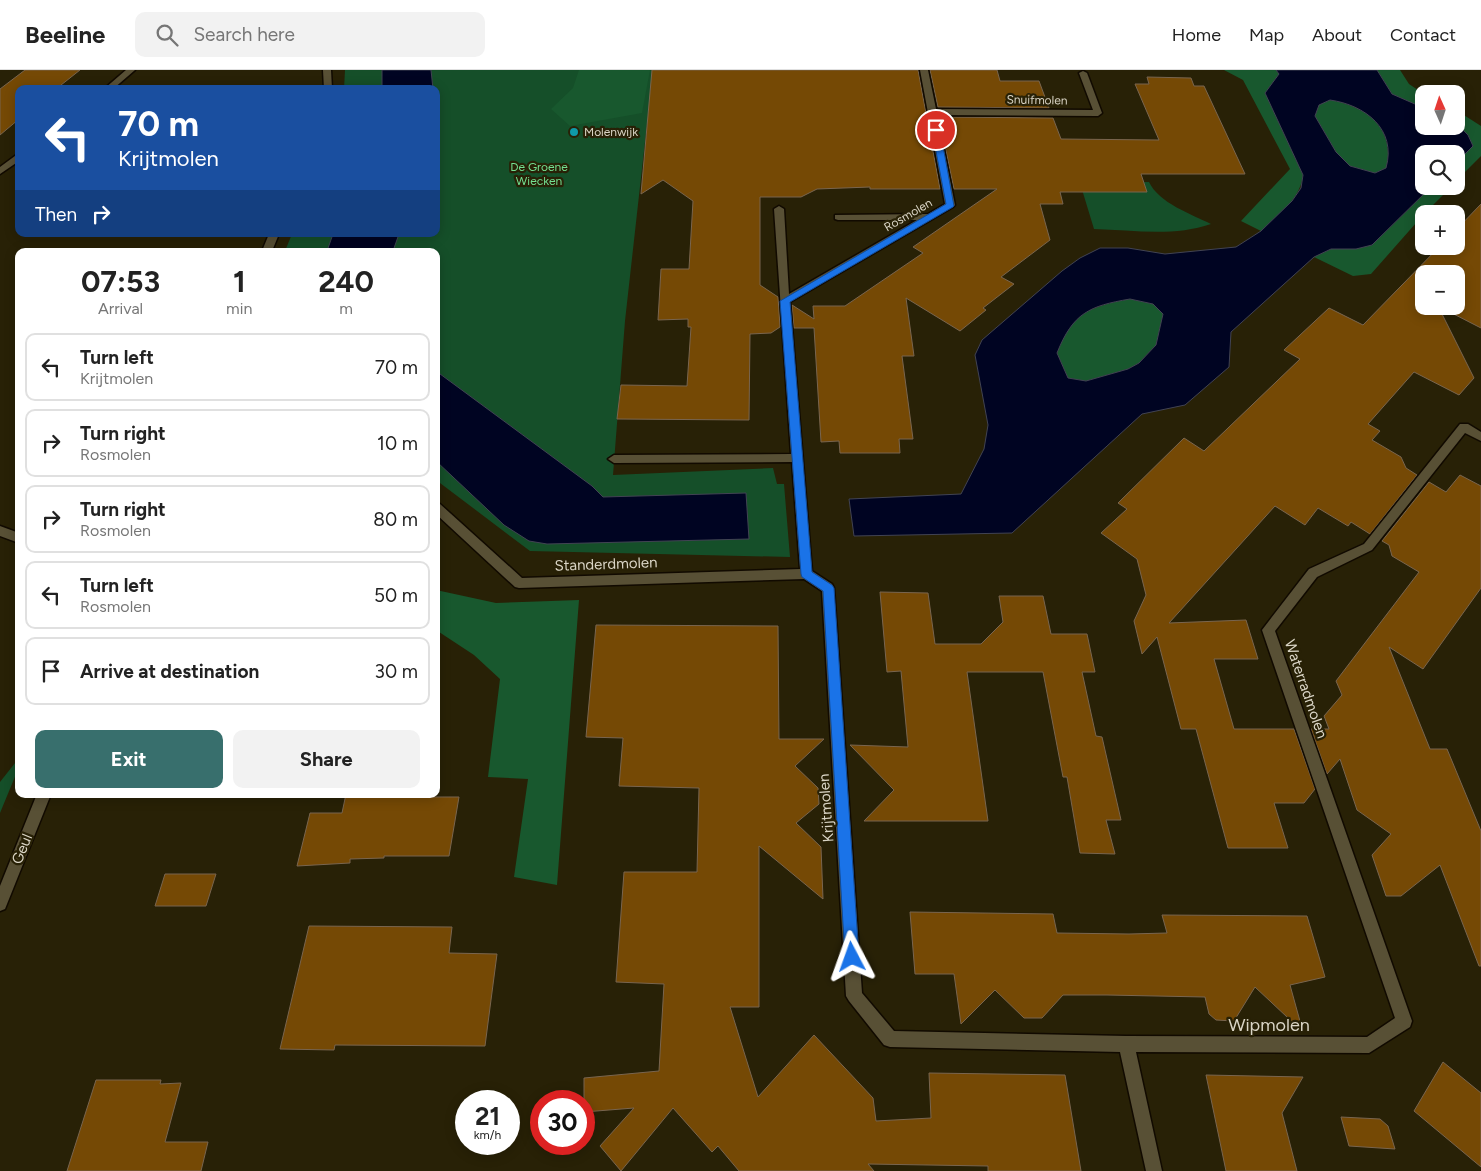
<!DOCTYPE html>
<meta charset="utf-8">
<style>
body{margin:0;font-family:Figtree,sans-serif;background:#f2f2f2;color:#222;height:100vh;display:flex;flex-direction:column;font-size:19px;white-space:nowrap}
*{box-sizing:border-box;margin:0}
p{font-size:16px;color:#767676}
.icon{flex:none;width:28px;height:28px;fill:none;stroke:currentColor;stroke-width:2;stroke-linecap:round;stroke-linejoin:round}
.map{position:relative;flex:1;overflow:hidden}
.panel{position:absolute;left:15px;top:178px;width:425px;height:550px;display:flex;flex-direction:column;background:#fff;border-radius:10px;box-shadow:0 2px 12px #0003}
.panel>*{flex:none}
.top-card{position:absolute;left:15px;top:15px;width:425px;height:152px;border-radius:10px;box-shadow:0 2px 12px #0003;background:#1a4fa0;color:#fff;overflow:hidden}
.needle{width:32px;rotate:357deg}
.tools{position:absolute;left:1415px;top:15px;display:grid;gap:10px}
.tools a{display:grid;place-items:center;width:50px;height:50px;border-radius:10px;background:#fff;box-shadow:0 2px 12px #0003;font-size:25px}
.speed{position:absolute;left:455px;top:1020px;display:flex;gap:10px;font-size:25px;font-weight:700;text-align:center}
.speed>*{display:grid;place-content:center;width:65px;height:65px;border-radius:50%;background:#fff;box-shadow:0 2px 12px #0003;line-height:1}
.speed small{font-size:12px;font-weight:400}
.speed .limit{border:8px solid #d22;background:#fff;color:#111}
.pin{position:absolute;display:grid;place-items:center;width:42px;height:42px;color:#fff;margin:-21px;border:2px solid #fff;border-radius:50%;box-shadow:0 1px 5px #0007}
.me{position:absolute;width:55px;margin:-28px;rotate:356deg;stroke-linejoin:round;filter:drop-shadow(0 0 4px #0008)}
.turn{display:flex;align-items:center;gap:18px;height:105px;padding:0 20px;font-size:22px}
.turn .icon{width:65px;height:65px;stroke-width:2.5}
.turn b{display:block;font-size:35px;line-height:42px}
.then{display:flex;align-items:center;height:48px;padding:0 20px;background:#0003;gap:10px;font-size:19px}
.eta{display:flex;justify-content:space-evenly;align-items:center;height:85px;text-align:center}
.eta b{font-size:30px;font-weight:700;line-height:35px}
.action{display:flex;gap:10px;margin-top:auto;padding:10px 20px}
.action a{flex:1;height:58px;border-radius:10px;background:#386f6d;color:#fff;font-size:20px;font-weight:700;line-height:58px;text-align:center}
.action a+a{background:#f2f2f2;color:#222}
ul{padding:0;list-style:none}
li{display:flex;align-items:center;gap:15px;height:68px;margin:0 10px 8px;padding:0 10px;border:2px solid #e0e0e0;border-radius:10px}
li div{flex:1}
li b{display:block;font-size:19px}
li em{font-style:normal}
header{display:flex;align-items:center;gap:30px;box-sizing:border-box;height:70px;padding:0 25px;background:#fff;border-bottom:1px solid #e0e0e0}
header strong{font-size:24px}
nav{display:flex;gap:28px;margin-inline-start:auto;font-size:18px}
.search{width:350px;height:45px;background:#f2f2f2;display:flex;align-items:center;gap:12px;box-sizing:border-box;padding:0 18px;border-radius:10px;color:#767676;font-size:19px}
.map>svg:first-child{display:block}
.green{fill:#154f29}
.forest{fill:#18582e}
.water{fill:#000422;stroke:#414353;fill-rule:evenodd}
.building{fill:#754905;stroke:#79654f;fill-rule:evenodd}
.lines{fill:none;stroke-linecap:round;stroke-linejoin:round}
.minor-casing{stroke:#110a00;stroke-width:3}
.minor{fill:#585035;fill-rule:evenodd}
.route{fill:#1a73e8;stroke:#114b97}
.culture-dot{fill:#0f9aa8;stroke:#282106;stroke-width:2}
.labels{text-anchor:middle;stroke-width:4.5;stroke-linejoin:round;paint-order:stroke}
.far-street-label{font-size:12px;fill:#dad5c6;stroke:#282106}
.far-poi-label{font-size:12px;fill:#dad5c6;stroke:#282106;text-anchor:start}
.far-park-label{font-size:12px;fill:#73df91;stroke:#282106}
.street-label{font-size:15px;fill:#dad5c6;stroke:#282106}
.near-street-label{font-size:18px;fill:#dad5c6;stroke:#282106}
</style>
<header>
<strong>Beeline</strong>
<div class="search"><svg class="icon" aria-label="search" viewBox="0 0 24 24"><circle cx="10" cy="10" r="6"/><path d="M15 15l6 6"/></svg>Search here</div>
<nav><a>Home</a><a>Map</a><a>About</a><a>Contact</a></nav>
</header>
<div class="map">
<svg width="1481" height="1101" viewBox="0 0 1481 1101">
<rect width="100%" height="100%" fill="#282106"/>
<path class="green" d="M 345,0 L 653,0 L 625,251 L 613,405 L 773,398 L 777,414 L 784,414 L 790,487 L 530,481 L 436,410 L 436,181 L 285,181 L 292,164 L 436,164 L 436,19 L 344,19 Z
M 1149,112 C 1159,133 1191,144 1211,154 C 1174,167 1133,160 1094,159 L 1080,113 Z
M 19,688 L 19,697 L 0,743 L 0,712 Z"/>
<path class="forest" d="M 579,0 L 650,0 L 642,43 L 570,56 L 551,39 L 573,18 Z
M 1224,0 L 1276,0 L 1279,4 L 1265,23 L 1303,105 C 1300,130 1279,144 1261,161 L 1241,151 L 1290,99 L 1243,10 Z
M 1377,0 L 1400,0 L 1409,14 L 1424,24 L 1424,38 L 1392,24 Z
M 1330,30 C 1366,36 1396,58 1386,98 L 1375,103 L 1350,96 L 1336,82 L 1315,46 L 1319,35 Z
M 1456,40 L 1481,56 L 1481,86 L 1456,111 L 1456,93 L 1473,76 L 1468,65 L 1456,53 Z
M 1432,116 L 1452,116 L 1424,144 L 1371,204 L 1353,206 L 1314,187 L 1331,179 L 1356,179 L 1372,175 Z
M 1130,229 L 1153,234 L 1163,244 L 1156,275 L 1139,293 L 1128,299 L 1086,311 L 1068,308 L 1057,283 C 1060,276 1063,268 1066,262 C 1078,239 1108,233 1130,229 Z
M 436,520 L 496,533 L 579,530 L 557,815 L 514,807 L 528,709 L 488,707 L 500,609 L 474,585 L 436,560 Z"/>
<path class="water" d="M 382,0 L 431,0 L 433,19 L 382,19 Z
M 1276,0 L 1377,0 L 1392,24 L 1424,38 L 1424,56 L 1456,56 L 1456,53 L 1468,65 L 1473,76 L 1456,93 L 1456,84 L 1424,84 L 1424,116 L 1432,116 L 1372,175 L 1356,179 L 1331,179 L 1314,187 L 1231,262 L 1229,297 L 1185,335 L 1142,344 L 1012,463 L 854,466 L 849,429 L 961,424 L 984,379 L 988,355 L 975,285 L 982,270 L 1062,201 L 1080,188 L 1100,178 L 1128,178 L 1165,184 L 1236,177 L 1261,161 L 1292,131 L 1301,118 L 1303,105 L 1265,23 L 1279,4 ZM 1330,30 C 1365,35 1397,59 1386,98 L 1375,103 L 1350,96 L 1336,82 L 1315,46 L 1319,35 ZM 1130,229 L 1153,234 L 1163,244 L 1156,275 L 1139,293 L 1128,299 L 1086,311 L 1068,308 L 1057,283 C 1073,243 1089,236 1130,229 Z
M 333,164 L 399,164 L 393,181 L 327,181 Z
M 436,301 L 592,416 L 603,427 L 746,423 L 749,469 L 547,474 L 529,471 L 504,455 L 436,391 Z"/>
<path class="building" d="M 25,0 L 80,0 L 56,19 L 19,19 L 19,49 L 0,65 L 0,19 Z
M 652,0 L 918,0 L 940,119 L 870,119 L 870,117 L 817,119 L 801,127 L 760,127 L 760,215 L 778,227 L 780,257 L 771,263 L 750,264 L 749,350 L 617,349 L 621,315 L 687,316 L 691,257 L 688,257 L 688,249 L 658,250 L 661,199 L 689,199 L 693,131 L 663,110 L 641,124 Z
M 930,0 L 997,0 L 1000,11 L 1039,11 L 1049,38 L 938,37 Z
M 1147,7 L 1191,8 L 1194,16 L 1204,16 L 1245,104 L 1141,104 L 1147,122 L 1060,122 L 1063,134 L 1040,134 L 1050,170 L 1001,207 L 1014,214 L 983,238 L 986,240 L 960,261 L 906,228 L 914,286 L 902,286 L 913,369 L 899,369 L 900,383 L 840,383 L 839,371 L 821,372 L 814,258 L 794,258 L 792,235 L 814,249 L 813,236 L 845,236 L 923,183 L 913,177 L 997,119 L 954,119 L 939,47 L 1053,48 L 1061,69 L 1159,70 L 1135,14 L 1149,14 Z
M 1481,134 L 1481,258 L 1438,236 L 1474,308 L 1459,325 L 1414,302 L 1368,354 L 1380,361 L 1372,370 L 1401,387 L 1406,398 L 1417,405 L 1370,464 L 1351,452 L 1348,456 L 1318,438 L 1305,455 L 1275,436 L 1169,553 L 1246,550 L 1258,589 L 1214,589 L 1234,659 L 1294,659 L 1315,719 L 1304,733 L 1274,733 L 1288,778 L 1228,778 L 1196,659 L 1181,659 L 1157,567 L 1142,584 L 1134,551 L 1146,525 L 1137,489 L 1101,463 L 1127,439 L 1118,433 L 1184,368 L 1204,381 L 1300,289 L 1284,280 L 1329,238 L 1363,255 L 1440,176 L 1456,176 L 1456,160 ZM 1424,204 L 1456,204 L 1456,236 L 1424,236 Z
M 1460,405 L 1481,416 L 1481,518 L 1423,599 L 1389,577 L 1430,679 L 1447,679 L 1481,761 L 1481,896 L 1479,896 L 1440,795 L 1401,826 L 1386,826 L 1372,785 L 1391,764 L 1357,740 L 1340,689 L 1327,704 L 1311,659 L 1329,659 L 1324,646 L 1342,625 L 1336,611 L 1419,502 L 1392,486 L 1389,475 L 1382,471 L 1429,412 L 1446,422 Z
M 880,522 L 928,523 L 935,574 L 981,574 L 1003,552 L 999,526 L 1043,526 L 1051,564 L 1087,564 L 1095,602 L 1082,602 L 1096,666 L 1102,667 L 1121,750 L 1106,750 L 1115,784 L 1080,783 L 1067,707 L 1063,707 L 1043,602 L 967,602 L 988,751 L 864,751 L 894,720 L 850,675 L 908,677 L 901,601 L 887,602 Z
M 596,555 L 778,556 L 779,669 L 824,669 L 795,696 L 818,718 L 819,734 L 796,753 L 821,777 L 823,829 L 759,776 L 759,937 L 730,937 L 758,1027 L 814,965 L 873,1028 L 876,1051 L 931,1048 L 929,1003 L 1065,1005 L 1081,1101 L 988,1101 L 988,1096 L 868,1094 L 874,1101 L 739,1101 L 718,1076 L 712,1082 L 673,1038 L 621,1101 L 600,1076 L 634,1038 L 584,1042 L 584,1008 L 659,1001 L 664,914 L 616,912 L 624,802 L 697,802 L 699,718 L 619,716 L 623,668 L 586,667 Z
M 346,724 L 415,724 L 415,727 L 459,727 L 449,786 L 384,786 L 384,788 L 350,789 L 350,793 L 297,796 L 310,743 L 342,743 Z
M 165,804 L 216,804 L 206,836 L 155,836 Z
M 910,842 L 1053,844 L 1057,863 L 1129,864 L 1167,863 L 1162,845 L 1307,846 L 1325,907 L 1290,915 L 1303,962 L 1255,917 L 1234,951 L 1216,950 L 1209,944 L 1205,927 L 1107,925 L 1063,925 L 1042,948 L 1024,948 L 995,920 L 961,954 L 954,904 L 915,904 Z
M 309,856 L 452,857 L 449,883 L 497,884 L 485,976 L 335,975 L 334,980 L 280,979 Z
M 1443,992 L 1481,1023 L 1481,1097 L 1414,1041 Z
M 1206,1005 L 1303,1007 L 1282,1043 L 1297,1101 L 1226,1101 Z
M 96,1010 L 161,1010 L 160,1014 L 181,1013 L 165,1072 L 208,1072 L 201,1101 L 67,1101 Z
M 1341,1047 L 1380,1049 L 1388,1056 L 1395,1079 L 1349,1076 Z"/>
<g class="lines">
<g class="minor-casing">
<path id="minor" d="M 126,0 L 135,0 L 113,19 L 104,19 Z
M 323,0 L 331,0 L 332,19 L 324,19 Z
M 920,0 L 928,0 L 936,39 L 1093,40 L 1079,3 L 1083,1 L 1087,3 L 1102,43 L 1098,46 L 937,45 L 955,135 L 953,137 L 790,232 L 812,501 L 832,514 L 834,518 L 862,923 L 894,961 L 1126,966 L 1367,967 L 1395,948 L 1262,560 L 1309,499 L 1364,474 L 1460,354 L 1468,354 L 1481,362 L 1481,371 L 1465,363 L 1372,480 L 1317,507 L 1275,561 L 1412,951 L 1410,957 L 1369,983 L 1136,982 L 1162,1101 L 1146,1101 L 1120,982 L 890,977 L 884,975 L 849,931 L 846,926 L 822,521 L 804,509 L 519,518 L 515,517 L 436,444 L 436,432 L 440,434 L 522,508 L 800,499 L 792,392 L 614,393 L 608,389 L 614,385 L 791,384 L 774,139 L 779,136 L 784,139 L 789,224 L 917,150 L 838,150 L 835,149 L 835,145 L 928,144 L 945,134 Z
M 19,83 L 19,91 L 0,104 L 0,97 Z
M 269,164 L 279,164 L 272,181 L 262,181 Z
M 0,456 L 19,463 L 19,473 L 0,466 Z
M 37,724 L 51,724 L 5,839 L 0,841 L 0,816 Z"/>
</g>
<use href="#minor" class="minor"/>
</g>
<path class="route" d="M 936,58 L 940,60 L 954,136 L 953,137 L 790,232 L 812,502 L 832,515 L 834,518 L 859,887 L 857,892 L 852,894 L 847,892 L 845,887 L 823,521 L 802,507 L 801,504 L 780,231 L 946,134 L 932,60 Z"/>
<circle class="culture-dot" cx="574" cy="62" r="5"/>
<g class="labels">
<g class="far-street-label">
<text transform="translate(1037 30) rotate(1)" y="4">Snuifmolen</text>
<text transform="translate(908 145) rotate(-30)" y="4">Rosmolen</text>
</g>
<g class="far-poi-label">
<text x="584" y="66">Molenwijk</text>
</g>
<g class="far-park-label">
<text x="539" y="101">De Groene<tspan x="539" dy="14">Wiecken</tspan></text>
</g>
<g class="street-label">
<text transform="translate(606 494) rotate(-2)" y="5">Standerdmolen</text>
<text transform="translate(1306 619) rotate(71)" y="5">Waterradmolen</text>
<text transform="translate(826 738) rotate(-94)" y="5">Krijtmolen</text>
<text transform="translate(22 779) rotate(-68)" y="5">Geul</text>
</g>
<g class="near-street-label">
<text x="1269" y="961">Wipmolen</text>
</g>
</g>
</svg>
<div class="tools">
<a><svg class="needle" viewBox="-14 -14 28 28"><path d="M0-13l5 13h-10z" fill="#e53935"/><path d="M0 13l5-13h-10z" fill="#767676"/></svg></a>
<a><svg class="icon" aria-label="search" viewBox="0 0 24 24"><circle cx="10" cy="10" r="6"/><path d="M15 15l6 6"/></svg></a>
<a>+</a>
<a>−</a>
</div>
<div class="speed"><div>21<small>km/h</small></div><div class="limit">30</div></div>
<div class="pin" style="left:936px;top:60px;background:#d93025"><svg class="icon" aria-label="arrive" viewBox="0 0 24 24"><path d="M6 21V4h12l-3 4 3 4H6"/></svg></div>
<svg class="me" style="left:852px;top:887px" viewBox="-20 -20 40 40"><path d="M0-17L14 15 0 8-14 15z" fill="#1a73e8" stroke="#fff" stroke-width="4"/></svg>
<div class="top-card">
<div class="turn"><svg class="icon" aria-label="left" viewBox="0 0 24 24"><path d="M17 20v-9H6M10 6l-5 5 5 5"/></svg><div><b>70 m</b>Krijtmolen</div></div>
<div class="then">Then<svg class="icon" aria-label="right" viewBox="0 0 24 24"><path d="M7 20v-9h11M14 6l5 5-5 5"/></svg></div>
</div>
<section class="panel">
<div class="eta">
<div><b>07:53</b><p>Arrival</p></div>
<div><b>1</b><p>min</p></div>
<div><b>240</b><p>m</p></div>
</div>
<ul>
<li><svg class="icon" aria-label="left" viewBox="0 0 24 24"><path d="M17 20v-9H6M10 6l-5 5 5 5"/></svg><div><b>Turn left</b><p>Krijtmolen</p></div><em>70 m</em></li>
<li><svg class="icon" aria-label="right" viewBox="0 0 24 24"><path d="M7 20v-9h11M14 6l5 5-5 5"/></svg><div><b>Turn right</b><p>Rosmolen</p></div><em>10 m</em></li>
<li><svg class="icon" aria-label="right" viewBox="0 0 24 24"><path d="M7 20v-9h11M14 6l5 5-5 5"/></svg><div><b>Turn right</b><p>Rosmolen</p></div><em>80 m</em></li>
<li><svg class="icon" aria-label="left" viewBox="0 0 24 24"><path d="M17 20v-9H6M10 6l-5 5 5 5"/></svg><div><b>Turn left</b><p>Rosmolen</p></div><em>50 m</em></li>
<li><svg class="icon" aria-label="arrive" viewBox="0 0 24 24"><path d="M6 21V4h12l-3 4 3 4H6"/></svg><div><b>Arrive at destination</b></div><em>30 m</em></li>
</ul>
<div class="action"><a>Exit</a><a>Share</a></div>
</section>
</div>
